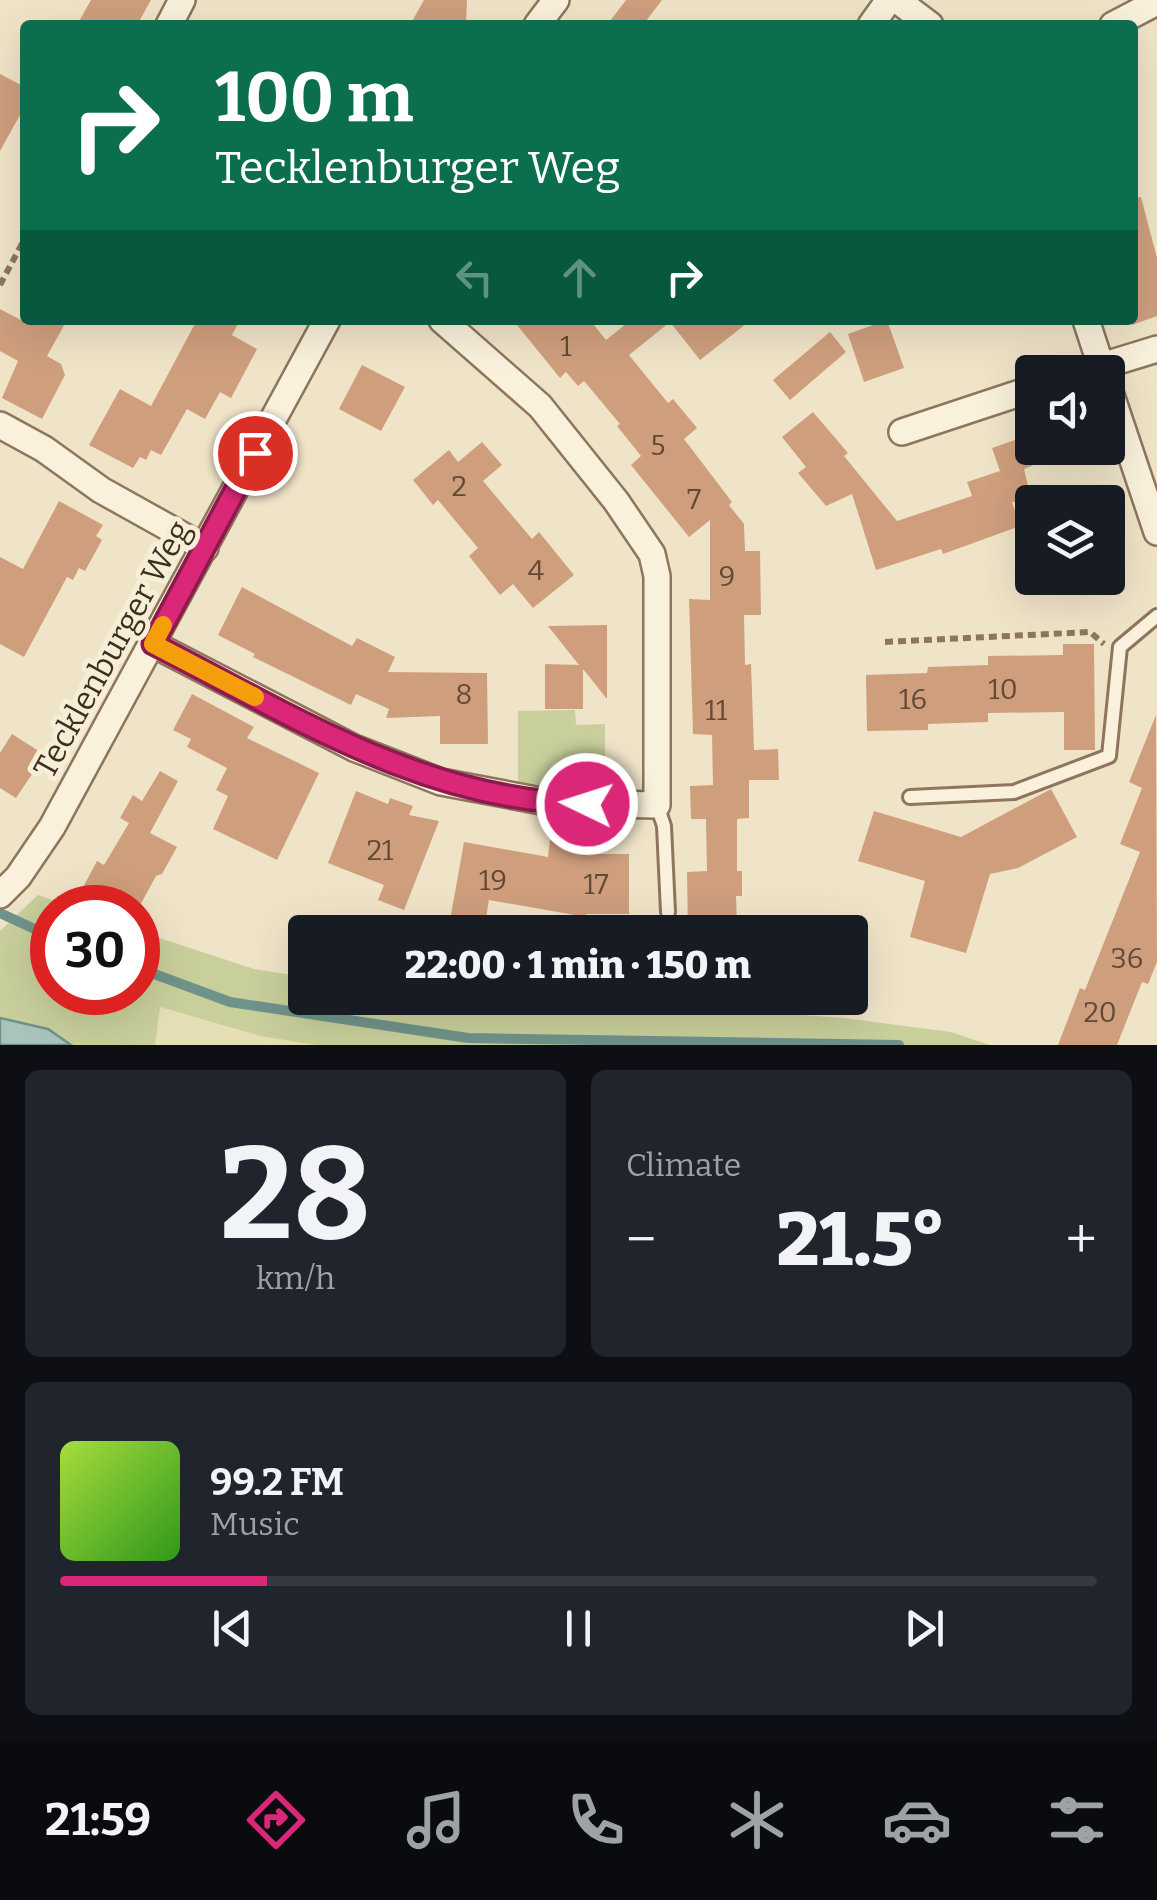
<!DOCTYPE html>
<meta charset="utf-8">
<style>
body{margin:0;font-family:Bitter,serif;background:#20242c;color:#f1f3f6;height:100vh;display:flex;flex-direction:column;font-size:38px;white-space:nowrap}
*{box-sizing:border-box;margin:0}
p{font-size:32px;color:#9ea1a6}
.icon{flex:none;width:55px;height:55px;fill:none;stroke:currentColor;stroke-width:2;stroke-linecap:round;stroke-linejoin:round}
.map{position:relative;height:1045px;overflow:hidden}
.panel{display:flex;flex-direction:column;gap:25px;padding:25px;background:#0d0f14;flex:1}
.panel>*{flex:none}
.top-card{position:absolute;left:20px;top:20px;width:1118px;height:305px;border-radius:10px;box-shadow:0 10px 40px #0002;background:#0b6e4f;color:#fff;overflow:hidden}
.controls{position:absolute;left:1015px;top:355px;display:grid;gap:20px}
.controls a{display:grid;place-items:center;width:110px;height:110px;border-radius:10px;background:#171b24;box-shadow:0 10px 40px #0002;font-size:50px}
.speed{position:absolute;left:30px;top:885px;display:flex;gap:20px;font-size:50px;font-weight:700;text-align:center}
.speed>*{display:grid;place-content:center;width:130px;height:130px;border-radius:50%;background:#171b24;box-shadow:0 10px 40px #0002;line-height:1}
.speed .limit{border:15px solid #d22;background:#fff;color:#111}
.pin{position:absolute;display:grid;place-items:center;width:85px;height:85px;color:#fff;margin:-42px;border:5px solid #fff;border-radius:50%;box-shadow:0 2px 10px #0007}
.me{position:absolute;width:110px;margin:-55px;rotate:274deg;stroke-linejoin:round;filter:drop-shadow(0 0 8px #0008)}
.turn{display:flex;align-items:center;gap:35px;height:210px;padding:0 30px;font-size:45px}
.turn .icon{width:130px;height:130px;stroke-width:2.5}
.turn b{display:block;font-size:70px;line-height:85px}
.lanes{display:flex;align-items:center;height:95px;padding:0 30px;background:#0003;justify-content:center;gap:50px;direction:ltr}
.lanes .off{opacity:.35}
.big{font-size:75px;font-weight:800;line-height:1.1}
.panel .tile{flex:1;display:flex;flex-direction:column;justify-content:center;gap:15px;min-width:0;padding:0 35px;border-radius:15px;background:#20242c}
.panel .dial{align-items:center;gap:0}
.dial b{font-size:130px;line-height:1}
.song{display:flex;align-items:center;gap:30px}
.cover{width:120px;height:120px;border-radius:15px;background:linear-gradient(135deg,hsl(80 70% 55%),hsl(110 70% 35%))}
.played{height:10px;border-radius:5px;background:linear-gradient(90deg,#db2777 20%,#363941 20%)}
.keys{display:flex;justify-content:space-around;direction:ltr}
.heat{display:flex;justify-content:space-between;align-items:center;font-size:55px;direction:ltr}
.panel .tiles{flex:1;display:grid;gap:25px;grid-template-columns:1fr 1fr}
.tile:last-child{grid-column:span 2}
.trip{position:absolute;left:288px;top:915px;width:580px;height:100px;border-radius:10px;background:#171b24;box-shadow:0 10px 40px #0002;font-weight:800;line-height:100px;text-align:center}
.menu{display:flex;height:160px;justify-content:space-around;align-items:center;background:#090b0e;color:#9ea1a6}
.menu .icon{width:70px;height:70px}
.menu .on{color:#db2777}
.menu b{font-size:45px;color:#f1f3f6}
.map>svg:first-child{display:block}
.farmland{fill:#e6deb5}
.green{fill:#c9cf9b}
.water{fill:#a9c4bc;stroke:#6f938a;stroke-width:2.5}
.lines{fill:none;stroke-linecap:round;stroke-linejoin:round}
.stream{stroke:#6f938a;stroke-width:10}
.building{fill:#cf9f7d}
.service-casing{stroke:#8d765c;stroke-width:18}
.minor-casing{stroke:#8d765c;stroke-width:30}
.path{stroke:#8d765c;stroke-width:6;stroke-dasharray:8 5;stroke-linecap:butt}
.service{stroke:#faf1dc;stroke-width:12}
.minor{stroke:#faf1dc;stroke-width:25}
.route-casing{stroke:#8e194d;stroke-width:25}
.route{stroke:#db2777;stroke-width:18}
.slow{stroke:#f59e0b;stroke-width:18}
.labels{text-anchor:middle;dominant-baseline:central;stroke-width:10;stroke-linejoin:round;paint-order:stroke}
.number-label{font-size:28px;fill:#624a37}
.street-label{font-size:32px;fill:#3d2e20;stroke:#f7eed8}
</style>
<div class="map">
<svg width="1157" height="1045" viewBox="0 0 1157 1045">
<rect width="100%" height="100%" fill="#f0e4c8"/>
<path class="farmland" d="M159,1007L260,1036L316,1045H155Z"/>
<g class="green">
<path d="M575,710L576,725L605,724V791L540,788L518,783V711Z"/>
<path d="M38,895L72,907L52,908V992H138V931L254,969L305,977V998H426L523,1005H655L844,1018L951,1032L990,1045H316L260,1036L160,1007L155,1045H71L48,1029L0,1018V931Z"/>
</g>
<path class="water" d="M0,1018L48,1029L71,1045H0Z"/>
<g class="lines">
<g class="stream">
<path d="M0,913L52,937"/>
<path d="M138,968L230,1002L468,1038L899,1045"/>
</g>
</g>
<g class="building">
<path d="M91,0H151L137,25H77Z"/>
<path d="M424,0H467L466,25H410Z"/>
<path d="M626,0H662L643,25H607Z"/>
<path d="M0,74L25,87V106L0,151Z"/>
<path d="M1141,197L1157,258V316L1132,325V198Z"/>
<path d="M0,309L21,320H67L47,356L61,364L65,375L42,419L2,398L18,361L0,351Z"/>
<path d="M197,320H240L232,335L257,349L231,398L220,392L205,419L187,409L161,455L151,450L146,460L140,457L133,468L89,445L120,389L151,406Z"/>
<path d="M513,320H590L606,340L631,320H751L700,360L670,322L629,355L668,403L673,399L697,428L684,439L732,502L729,505L744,524L745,551H760L761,615H744L745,665L751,664L754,750L778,749L779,780H749V818L737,819V871H742V896H736L737,927H718V932H688L687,872L707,871L706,819H691L690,786L713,785L712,735L693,734L689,599L710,600V520L689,537L631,465L641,456L617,426L620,424L584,381L578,386L566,372L560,378Z"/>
<path d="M887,320L904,368L864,382L848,334Z"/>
<path d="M830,332L846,352L790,400L773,380Z"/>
<path d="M362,365L405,387L381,431L339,409Z"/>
<path d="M813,412L848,453L844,456L897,521L972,496L967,482L1000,471L992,448L1032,434V466L1024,469L1032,502H1012L1020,526L943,554L941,549L876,570L852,494L826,506L798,473L806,467L782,437Z"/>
<path d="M482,442L502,465L483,481L532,539L539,532L574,575L533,608L513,584L500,595L469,556L478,548L438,500L433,505L413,480L449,450L458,462Z"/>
<path d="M59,501L103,525L96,536L102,540L85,571L79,568L73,580L67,577L24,657L0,644V557L23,569Z"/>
<path d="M242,587L352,646L357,638L395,657L388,672L487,673L488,744H440V716L386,718L389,709L356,694L351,705L253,657L255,654L218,635Z"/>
<path d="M607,625V699L583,669V709H545V664L579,665L548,626Z"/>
<path d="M1063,644H1094L1095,750H1064V712L988,713V722L928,724V730L867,731L866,675L927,673L928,667L988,665V656L1063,655Z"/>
<path d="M192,694L254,727L247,738L319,773L277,860L213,829L228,796L216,790L227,768L187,747L191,739L173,730Z"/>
<path d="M1156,715L1157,962L1148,984L1142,982L1117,1045H1058L1080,988L1085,990L1140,852L1120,844L1142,788L1129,782Z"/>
<path d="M12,734L45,755L16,798L0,788V753Z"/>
<path d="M160,771L178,781L150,833L177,847L162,874L156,876L138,909L72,908L97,861L104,865L129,823L120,818L133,795L142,801Z"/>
<path d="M1051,789L1077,837L1018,868L990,874L966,953L910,937L925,881L858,861L874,811L961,837Z"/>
<path d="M356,791L388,804L390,798L413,806L409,815L439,821L404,910L378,900L384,885L328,863Z"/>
<path d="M550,840L578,841L577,854H629V914H586V917L489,900L486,918L478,917L476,931L449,926L464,842L548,857Z"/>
</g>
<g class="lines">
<defs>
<g id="service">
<path d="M910,797L1014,792L1109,756L1120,647L1157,616"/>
<path d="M657,805L664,826L668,912"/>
</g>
<g id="minor">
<path d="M897,0L930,25"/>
<path d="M169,25L182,0"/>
<path d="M537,25L556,0"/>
<path d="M871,25L889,0"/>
<path d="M1113,25L1157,2"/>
<path d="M1086,320L1103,372"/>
<path d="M1082,372L1157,349"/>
<path d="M1108,386L1157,532"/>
<path d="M0,425L44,449L101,490L205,548"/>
<path d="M902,432L1032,389"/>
<path d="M153,644L354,748L441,782L552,803L657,805V576L652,554L616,501L540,406L442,320"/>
<path d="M0,895L18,877L52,827L327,320"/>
</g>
</defs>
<use href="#service" class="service-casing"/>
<use href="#minor" class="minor-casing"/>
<g class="path">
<path d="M0,285L25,238"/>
<path d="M885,642L1090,632L1104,644"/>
</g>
<use href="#service" class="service"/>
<use href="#minor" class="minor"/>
</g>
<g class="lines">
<defs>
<path id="route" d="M255,453L153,644C293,716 425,801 587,804"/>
</defs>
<use href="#route" class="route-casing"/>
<use href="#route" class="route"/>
<path class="slow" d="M163,625L153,644L255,697"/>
</g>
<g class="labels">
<g class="number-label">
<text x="566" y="346">1</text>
<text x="658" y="445">5</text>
<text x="459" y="486">2</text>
<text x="694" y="499">7</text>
<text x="536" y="570">4</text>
<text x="727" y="576">9</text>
<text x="1003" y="689">10</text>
<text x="464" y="694">8</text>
<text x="913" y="699">16</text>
<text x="716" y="710">11</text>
<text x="380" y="850">21</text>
<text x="493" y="880">19</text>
<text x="596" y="884">17</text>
<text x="1127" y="958">36</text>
<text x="1100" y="1012">20</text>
</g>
<g class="street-label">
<text transform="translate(112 649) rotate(-61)">Tecklenburger Weg</text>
</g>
</g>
</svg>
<div class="controls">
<a><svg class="icon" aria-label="sound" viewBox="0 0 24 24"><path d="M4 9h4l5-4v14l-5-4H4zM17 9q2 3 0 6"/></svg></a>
<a><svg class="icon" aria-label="layers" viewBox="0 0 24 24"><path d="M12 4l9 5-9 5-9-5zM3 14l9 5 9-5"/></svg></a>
</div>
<div class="speed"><div class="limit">30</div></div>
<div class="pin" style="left:255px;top:453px;background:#d93025"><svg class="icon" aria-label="arrive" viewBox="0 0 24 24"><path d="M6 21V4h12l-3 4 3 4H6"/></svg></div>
<svg class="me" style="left:587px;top:804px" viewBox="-20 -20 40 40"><circle r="17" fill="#db2777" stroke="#fff" stroke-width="3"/><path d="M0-11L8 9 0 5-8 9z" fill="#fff"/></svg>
<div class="trip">22:00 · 1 min · 150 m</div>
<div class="top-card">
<div class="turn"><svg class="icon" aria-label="right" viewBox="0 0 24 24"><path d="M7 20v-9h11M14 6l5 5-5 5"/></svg><div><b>100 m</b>Tecklenburger Weg</div></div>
<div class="lanes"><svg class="icon off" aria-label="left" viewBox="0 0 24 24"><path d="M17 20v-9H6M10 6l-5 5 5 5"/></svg><svg class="icon off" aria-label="ahead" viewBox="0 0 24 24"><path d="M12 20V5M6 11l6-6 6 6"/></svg><svg class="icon" aria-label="right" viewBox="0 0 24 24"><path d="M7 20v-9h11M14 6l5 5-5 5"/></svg></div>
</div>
</div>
<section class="panel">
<div class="tiles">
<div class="tile dial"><b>28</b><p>km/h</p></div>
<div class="tile"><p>Climate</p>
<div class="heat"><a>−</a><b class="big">21.5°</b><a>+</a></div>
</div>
<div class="tile">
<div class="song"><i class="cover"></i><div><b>99.2 FM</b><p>Music</p></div></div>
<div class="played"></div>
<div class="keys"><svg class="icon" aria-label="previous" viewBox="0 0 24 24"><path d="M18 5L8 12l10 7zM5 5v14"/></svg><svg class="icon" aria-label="pause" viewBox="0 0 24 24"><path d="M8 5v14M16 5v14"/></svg><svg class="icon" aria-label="next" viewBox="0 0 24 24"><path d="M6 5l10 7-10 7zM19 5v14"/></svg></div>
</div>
</div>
</section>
<nav class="menu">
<b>21:59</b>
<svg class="icon on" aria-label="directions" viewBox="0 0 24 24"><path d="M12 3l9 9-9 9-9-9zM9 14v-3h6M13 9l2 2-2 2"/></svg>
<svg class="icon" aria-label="music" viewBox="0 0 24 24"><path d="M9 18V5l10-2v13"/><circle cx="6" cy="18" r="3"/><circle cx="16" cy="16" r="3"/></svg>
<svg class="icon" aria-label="phone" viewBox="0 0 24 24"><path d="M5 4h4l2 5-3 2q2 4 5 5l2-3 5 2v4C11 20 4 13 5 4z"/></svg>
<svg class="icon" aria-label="climate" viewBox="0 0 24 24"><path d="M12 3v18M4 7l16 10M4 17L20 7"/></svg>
<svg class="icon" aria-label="car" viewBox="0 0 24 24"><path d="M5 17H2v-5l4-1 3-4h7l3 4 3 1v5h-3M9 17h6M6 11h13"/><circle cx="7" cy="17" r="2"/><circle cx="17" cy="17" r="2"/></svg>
<svg class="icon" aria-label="filters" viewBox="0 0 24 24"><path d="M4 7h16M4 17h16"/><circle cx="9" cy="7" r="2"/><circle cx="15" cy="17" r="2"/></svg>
</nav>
